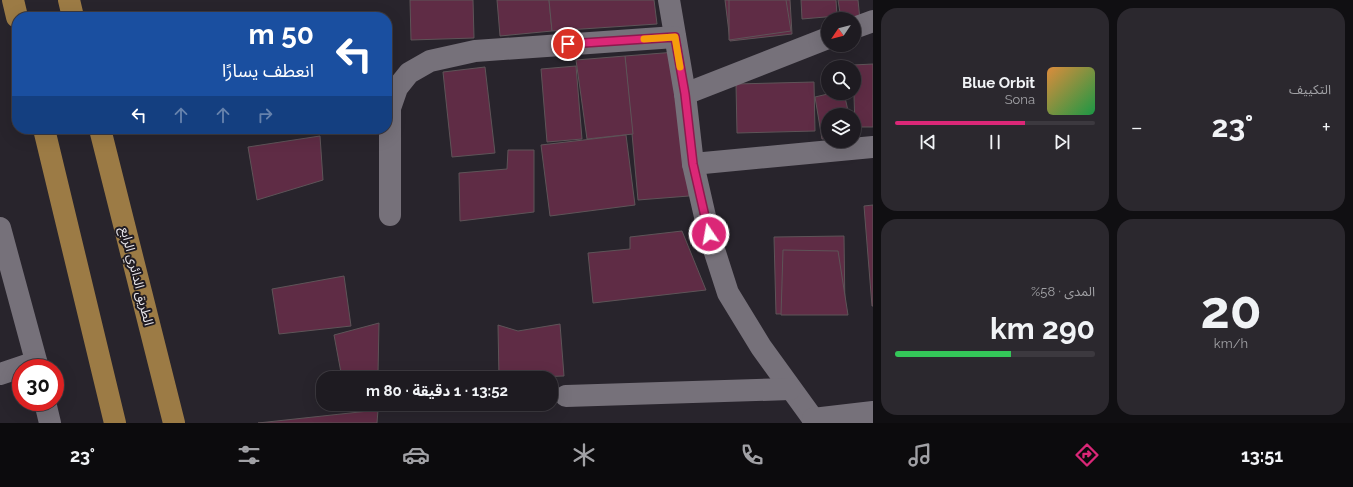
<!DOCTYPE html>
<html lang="ar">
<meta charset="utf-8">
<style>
body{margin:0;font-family:Raleway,"Noto Sans Arabic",sans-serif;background:#2b282e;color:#f1f3f6;direction:rtl;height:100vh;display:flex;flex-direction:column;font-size:15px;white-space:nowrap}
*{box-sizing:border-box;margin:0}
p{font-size:13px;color:#a1a1a5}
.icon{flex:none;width:22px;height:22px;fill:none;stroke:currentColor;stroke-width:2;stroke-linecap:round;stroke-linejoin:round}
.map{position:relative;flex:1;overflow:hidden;direction:ltr}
.sheet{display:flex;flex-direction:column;gap:8px;padding:8px;background:#100f12;width:480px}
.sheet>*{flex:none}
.banner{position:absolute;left:12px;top:12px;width:380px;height:122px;border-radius:16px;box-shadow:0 4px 16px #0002,0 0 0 1px #3c393f;direction:rtl;background:#1a4fa0;color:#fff;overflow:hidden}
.needle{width:26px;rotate:235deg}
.controls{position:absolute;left:821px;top:12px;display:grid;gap:8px}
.controls a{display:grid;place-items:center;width:40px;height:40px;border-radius:50%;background:#1e1b21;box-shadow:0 4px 16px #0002,0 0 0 1px #3c393f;font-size:20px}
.speed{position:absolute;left:12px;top:359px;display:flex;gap:8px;font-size:20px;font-weight:700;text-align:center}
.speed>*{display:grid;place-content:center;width:52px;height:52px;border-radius:50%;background:#1e1b21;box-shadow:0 4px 16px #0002,0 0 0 1px #3c393f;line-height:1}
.speed .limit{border:6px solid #d22;background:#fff;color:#111}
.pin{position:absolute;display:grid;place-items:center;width:34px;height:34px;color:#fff;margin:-17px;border:2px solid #fff;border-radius:50%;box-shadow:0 1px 4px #0007}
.me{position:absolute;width:44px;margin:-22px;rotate:348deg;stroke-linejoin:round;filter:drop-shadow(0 0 3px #0008)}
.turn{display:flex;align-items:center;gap:14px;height:84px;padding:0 12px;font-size:18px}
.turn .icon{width:52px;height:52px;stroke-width:2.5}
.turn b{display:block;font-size:28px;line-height:34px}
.lanes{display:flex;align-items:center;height:38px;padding:0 12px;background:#0003;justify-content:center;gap:20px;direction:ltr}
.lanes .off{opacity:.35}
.big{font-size:30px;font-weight:700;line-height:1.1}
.sheet .widget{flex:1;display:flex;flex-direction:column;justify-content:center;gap:6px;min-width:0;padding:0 14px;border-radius:16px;background:#2b282e}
.sheet .dial{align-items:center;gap:0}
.dial b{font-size:52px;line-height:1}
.song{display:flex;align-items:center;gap:12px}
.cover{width:48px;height:48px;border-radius:6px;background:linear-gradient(135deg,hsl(30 70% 55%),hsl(140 70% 35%))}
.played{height:4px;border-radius:2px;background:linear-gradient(90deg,#db2777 65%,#3c393f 65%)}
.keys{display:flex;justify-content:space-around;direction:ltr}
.heat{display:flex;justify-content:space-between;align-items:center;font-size:22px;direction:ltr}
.charge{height:6px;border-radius:3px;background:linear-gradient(90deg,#34c759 58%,#3c393f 0)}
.sheet .tiles{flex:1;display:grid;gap:8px;grid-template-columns:repeat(2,1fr)}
.trip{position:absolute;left:316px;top:371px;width:242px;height:40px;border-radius:16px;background:#1e1b21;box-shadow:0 4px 16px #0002,0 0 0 1px #3c393f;font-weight:700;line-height:40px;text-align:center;direction:rtl}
.dock{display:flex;height:64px;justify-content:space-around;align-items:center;background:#0c0b0d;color:#a1a1a5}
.dock .icon{width:28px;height:28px}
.dock .selected{color:#db2777}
.dock b{font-size:18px;color:#f1f3f6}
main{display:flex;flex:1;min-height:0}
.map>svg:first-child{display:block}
.building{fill:#5f2c45;stroke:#5e5458}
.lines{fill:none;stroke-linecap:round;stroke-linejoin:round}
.street{stroke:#76717a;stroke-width:22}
.primary{stroke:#9c7b45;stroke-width:22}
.route-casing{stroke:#8e194d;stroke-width:10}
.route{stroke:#db2777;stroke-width:7}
.slow{stroke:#f59e0b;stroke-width:7}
.labels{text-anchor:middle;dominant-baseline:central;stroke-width:4;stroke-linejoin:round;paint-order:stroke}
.street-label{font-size:13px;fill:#e6e4e9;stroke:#1f1b22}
</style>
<main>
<section class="sheet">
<div class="tiles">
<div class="widget"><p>التكييف</p>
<div class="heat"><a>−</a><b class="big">23°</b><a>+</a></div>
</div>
<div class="widget">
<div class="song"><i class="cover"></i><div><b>Blue Orbit</b><p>Sona</p></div></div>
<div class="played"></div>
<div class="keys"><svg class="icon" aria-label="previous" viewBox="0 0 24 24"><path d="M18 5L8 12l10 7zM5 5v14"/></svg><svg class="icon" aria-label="pause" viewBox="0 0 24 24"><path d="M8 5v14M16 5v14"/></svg><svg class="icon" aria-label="next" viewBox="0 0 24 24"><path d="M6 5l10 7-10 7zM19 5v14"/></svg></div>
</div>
<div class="widget dial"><b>20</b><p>km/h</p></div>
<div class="widget"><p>المدى · 58%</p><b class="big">290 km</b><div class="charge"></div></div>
</div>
</section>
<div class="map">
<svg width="873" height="423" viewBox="0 0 873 423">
<rect width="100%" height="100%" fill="#28242c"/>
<g class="building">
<path d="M410,0H473L474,38L411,40Z"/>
<path d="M497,0H549L552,31L500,36Z"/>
<path d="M549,0H654L657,24L552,31Z"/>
<path d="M725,0H790L792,34L730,41Z"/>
<path d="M729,0H786L791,31L729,40Z"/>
<path d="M801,0H836L837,16L802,19Z"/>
<path d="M838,0H858L860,20L841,19Z"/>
<path d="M676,52L689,196L638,200L625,56Z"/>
<path d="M625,56L633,134L587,139L576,60Z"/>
<path d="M873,64V127H855L853,65Z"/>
<path d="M576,66L582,139L547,142L541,69Z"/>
<path d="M485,67L495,153L452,157L443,72Z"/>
<path d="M814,82L815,131L737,133L736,84Z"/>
<path d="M832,93H844L849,115H828V138L822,139L815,97Z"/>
<path d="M626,135L635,205L550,216L541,145Z"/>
<path d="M320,136L323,180L257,200L248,147Z"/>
<path d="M508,150H534V212L460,221L459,173L507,169Z"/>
<path d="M873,205V306H872L864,206Z"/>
<path d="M682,231L706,290L593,303L588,253L630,249V237Z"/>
<path d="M844,236L845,313L776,314L774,237Z"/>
<path d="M783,250L838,251L848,315H781Z"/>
<path d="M344,276L351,326L279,334L272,289Z"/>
<path d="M379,323L378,373L358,378H342L334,335Z"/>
<path d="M560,324L564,376L499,378L498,325L518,331Z"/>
<path d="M378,410L377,423H258Z"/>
</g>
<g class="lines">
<g class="street">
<path d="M669,0L685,94L693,164L709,234L728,293L761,347L816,423"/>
<path d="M854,28L873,21"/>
<path d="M685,94L828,38"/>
<path d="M693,164L873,147"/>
<path d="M390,215V108L397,88L409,73L430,61L475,51L675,37"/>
<path d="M0,228L38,368"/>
<path d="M0,374L36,362"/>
<path d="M566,396L790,389"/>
<path d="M45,402L50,423"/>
<path d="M813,419L873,412"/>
</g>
<g class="primary">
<path d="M13,0L17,17"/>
<path d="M69,0L73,17"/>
<path d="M44,129L115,423"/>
<path d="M100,129L174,423"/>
</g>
</g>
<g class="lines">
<defs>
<path id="route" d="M568,44L675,37L685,94L693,164L709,234"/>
</defs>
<use href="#route" class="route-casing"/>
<use href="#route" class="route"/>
<path class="slow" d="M644,39L675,37L680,67"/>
</g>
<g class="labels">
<g class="street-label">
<text transform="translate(137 276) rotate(76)">الطريق الدائري الرابع</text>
</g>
</g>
</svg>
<div class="controls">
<a><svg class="needle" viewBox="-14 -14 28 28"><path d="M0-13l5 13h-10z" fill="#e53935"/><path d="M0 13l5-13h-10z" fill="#a1a1a5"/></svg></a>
<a><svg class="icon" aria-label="search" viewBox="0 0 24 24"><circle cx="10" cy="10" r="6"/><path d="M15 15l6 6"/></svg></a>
<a><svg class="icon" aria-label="layers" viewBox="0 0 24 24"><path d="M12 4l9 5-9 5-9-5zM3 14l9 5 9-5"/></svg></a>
</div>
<div class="speed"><div class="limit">30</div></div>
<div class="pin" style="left:568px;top:44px;background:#d93025"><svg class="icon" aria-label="arrive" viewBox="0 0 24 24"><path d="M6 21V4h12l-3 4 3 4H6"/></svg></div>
<svg class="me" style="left:709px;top:234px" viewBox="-20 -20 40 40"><circle r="17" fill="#db2777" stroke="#fff" stroke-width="3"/><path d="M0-11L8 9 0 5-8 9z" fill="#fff"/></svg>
<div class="trip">13:52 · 1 دقيقة · 80 m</div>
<div class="banner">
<div class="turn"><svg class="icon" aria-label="left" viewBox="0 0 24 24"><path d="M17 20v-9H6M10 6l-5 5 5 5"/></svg><div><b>50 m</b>انعطف يسارًا</div></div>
<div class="lanes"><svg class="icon" aria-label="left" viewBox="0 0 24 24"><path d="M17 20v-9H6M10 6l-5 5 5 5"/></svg><svg class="icon off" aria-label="ahead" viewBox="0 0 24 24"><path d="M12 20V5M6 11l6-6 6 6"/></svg><svg class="icon off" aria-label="ahead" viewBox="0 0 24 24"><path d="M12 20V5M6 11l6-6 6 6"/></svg><svg class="icon off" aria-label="right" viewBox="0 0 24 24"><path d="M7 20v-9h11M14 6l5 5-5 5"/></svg></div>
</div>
</div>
</main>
<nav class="dock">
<b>13:51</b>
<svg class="icon selected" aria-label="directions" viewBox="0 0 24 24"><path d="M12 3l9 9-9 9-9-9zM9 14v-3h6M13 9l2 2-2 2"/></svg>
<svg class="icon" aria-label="music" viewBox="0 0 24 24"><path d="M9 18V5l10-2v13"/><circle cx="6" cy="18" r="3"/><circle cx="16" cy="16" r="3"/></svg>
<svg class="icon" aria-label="phone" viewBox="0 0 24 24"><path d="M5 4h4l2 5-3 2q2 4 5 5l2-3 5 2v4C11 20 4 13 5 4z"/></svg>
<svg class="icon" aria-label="climate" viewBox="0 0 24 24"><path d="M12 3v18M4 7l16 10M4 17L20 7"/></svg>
<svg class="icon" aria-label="car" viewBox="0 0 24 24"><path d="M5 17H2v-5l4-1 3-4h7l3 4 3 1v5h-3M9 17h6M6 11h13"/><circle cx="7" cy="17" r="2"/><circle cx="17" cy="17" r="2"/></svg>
<svg class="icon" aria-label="filters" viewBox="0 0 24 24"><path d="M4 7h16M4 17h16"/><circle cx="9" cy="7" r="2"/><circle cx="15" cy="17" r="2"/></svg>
<b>23°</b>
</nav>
